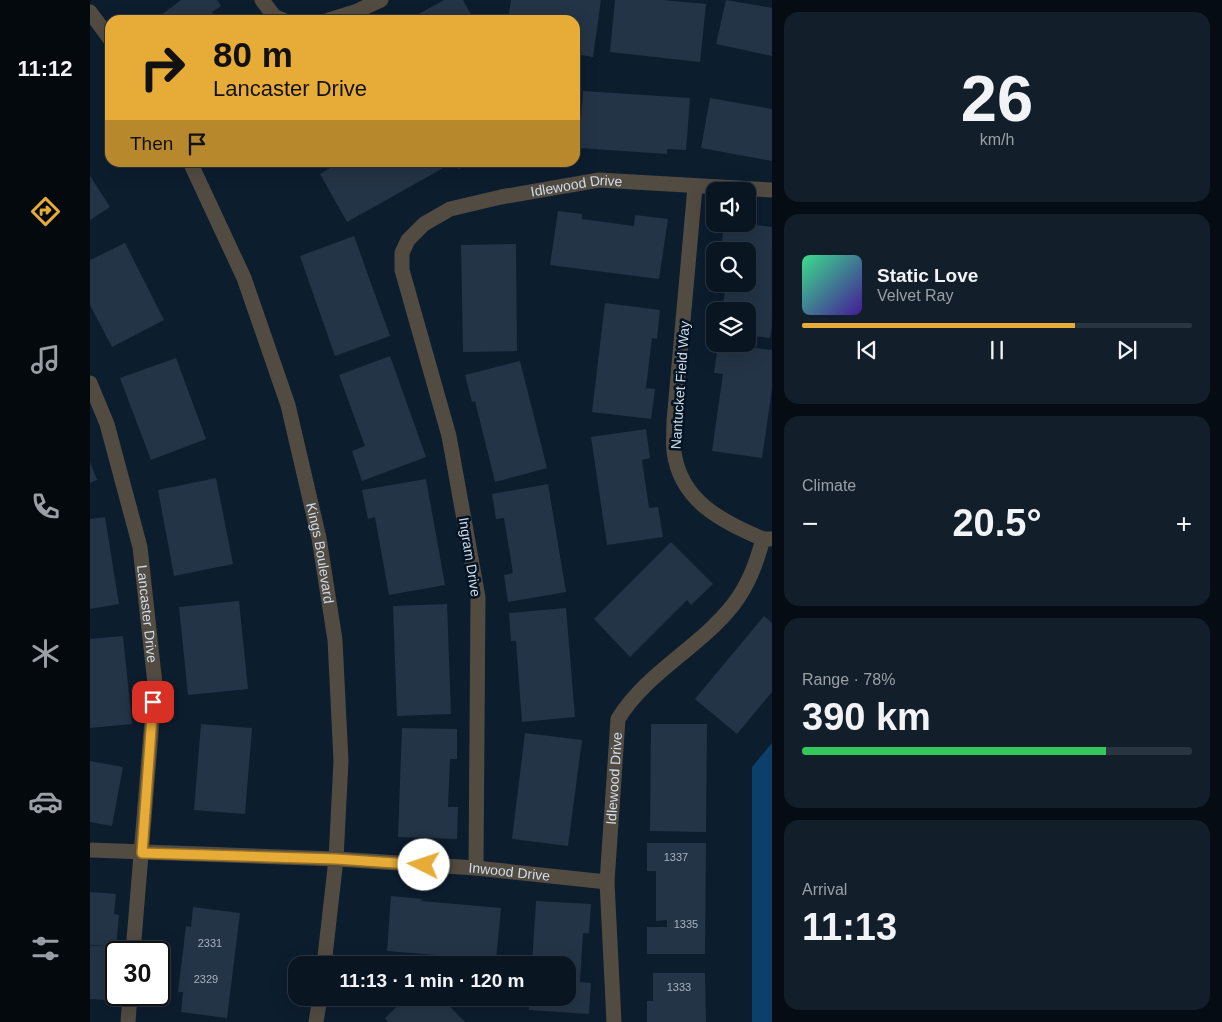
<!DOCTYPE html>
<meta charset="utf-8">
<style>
body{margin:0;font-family:Arial,sans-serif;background:#121f2a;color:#f1f3f6;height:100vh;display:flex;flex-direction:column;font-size:19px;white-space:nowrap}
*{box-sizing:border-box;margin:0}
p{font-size:16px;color:#999fa5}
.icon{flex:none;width:28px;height:28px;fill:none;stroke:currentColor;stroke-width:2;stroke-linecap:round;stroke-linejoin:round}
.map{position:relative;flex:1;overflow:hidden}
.details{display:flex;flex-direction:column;gap:12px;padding:12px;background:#050c13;width:450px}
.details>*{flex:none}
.banner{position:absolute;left:15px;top:15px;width:475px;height:152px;border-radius:15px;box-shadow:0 5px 20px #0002,0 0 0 1px #293540;background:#e7ac37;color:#111;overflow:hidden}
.buttons{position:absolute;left:616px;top:182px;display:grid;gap:10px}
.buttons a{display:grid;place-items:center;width:50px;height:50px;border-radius:10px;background:#091622;box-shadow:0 5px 20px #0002,0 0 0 1px #293540;font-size:25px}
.speed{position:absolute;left:15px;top:941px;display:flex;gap:10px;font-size:25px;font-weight:700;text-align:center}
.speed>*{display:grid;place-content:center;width:65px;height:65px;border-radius:50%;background:#091622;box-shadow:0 5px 20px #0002,0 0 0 1px #293540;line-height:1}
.speed .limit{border:2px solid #111;border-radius:8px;background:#fff;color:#111}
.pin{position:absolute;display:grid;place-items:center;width:42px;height:42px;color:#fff;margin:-21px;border-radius:10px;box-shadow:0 2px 8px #0006}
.me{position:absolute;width:55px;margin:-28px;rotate:274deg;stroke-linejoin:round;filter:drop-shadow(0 0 4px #0008)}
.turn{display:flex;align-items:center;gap:18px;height:105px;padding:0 25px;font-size:22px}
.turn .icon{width:65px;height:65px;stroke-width:2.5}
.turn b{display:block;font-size:35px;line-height:42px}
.then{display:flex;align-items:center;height:48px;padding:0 25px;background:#0003;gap:10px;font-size:19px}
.big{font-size:38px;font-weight:700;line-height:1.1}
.details .card{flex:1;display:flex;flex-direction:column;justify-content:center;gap:8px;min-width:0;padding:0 18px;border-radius:15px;background:#121f2a}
.details .dial{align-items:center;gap:0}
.dial b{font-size:65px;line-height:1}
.song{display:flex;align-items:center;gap:15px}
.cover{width:60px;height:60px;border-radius:8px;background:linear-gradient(135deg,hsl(150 70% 55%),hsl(260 70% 35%))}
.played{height:5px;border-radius:2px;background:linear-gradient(90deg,#e7ac37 70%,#293540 70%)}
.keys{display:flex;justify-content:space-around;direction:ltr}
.heat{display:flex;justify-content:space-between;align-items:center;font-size:28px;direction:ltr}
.charge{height:8px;border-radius:4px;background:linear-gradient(90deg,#34c759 78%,#293540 0)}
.trip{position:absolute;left:198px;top:956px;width:288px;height:50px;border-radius:15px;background:#091622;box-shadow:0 5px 20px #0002,0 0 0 1px #293540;font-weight:700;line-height:50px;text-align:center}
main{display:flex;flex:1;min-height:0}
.tabs{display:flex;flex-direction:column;width:90px;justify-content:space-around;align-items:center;background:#04090e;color:#999fa5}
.tabs .icon{width:35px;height:35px}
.tabs .active{color:#e7ac37}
.tabs b{font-size:22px;color:#f1f3f6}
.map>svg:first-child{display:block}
.green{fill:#0c3f6b}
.building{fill:#233446}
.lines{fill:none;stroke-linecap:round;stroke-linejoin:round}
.minor{stroke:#514b42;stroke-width:15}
.route-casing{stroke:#967024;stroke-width:12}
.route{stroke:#e7ac37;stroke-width:9}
.labels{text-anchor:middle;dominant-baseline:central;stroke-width:5;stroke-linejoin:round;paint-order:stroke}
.number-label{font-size:11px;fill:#a6b2c0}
.street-label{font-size:14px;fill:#d1dce8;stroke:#041424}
</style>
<main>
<nav class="tabs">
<b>11:12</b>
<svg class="icon active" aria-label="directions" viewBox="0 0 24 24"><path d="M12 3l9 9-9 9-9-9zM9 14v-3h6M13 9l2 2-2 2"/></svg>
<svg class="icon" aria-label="music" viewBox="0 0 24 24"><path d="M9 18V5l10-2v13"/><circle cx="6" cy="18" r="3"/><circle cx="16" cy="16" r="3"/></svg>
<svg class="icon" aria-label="phone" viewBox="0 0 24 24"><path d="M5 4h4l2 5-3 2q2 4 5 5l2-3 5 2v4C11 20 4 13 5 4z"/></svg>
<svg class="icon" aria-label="climate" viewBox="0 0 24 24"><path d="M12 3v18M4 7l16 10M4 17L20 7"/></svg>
<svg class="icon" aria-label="car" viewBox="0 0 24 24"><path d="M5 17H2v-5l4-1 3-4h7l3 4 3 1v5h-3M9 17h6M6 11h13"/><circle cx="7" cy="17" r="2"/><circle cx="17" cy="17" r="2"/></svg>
<svg class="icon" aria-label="filters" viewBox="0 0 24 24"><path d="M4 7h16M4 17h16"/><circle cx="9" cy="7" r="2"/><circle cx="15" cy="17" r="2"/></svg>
</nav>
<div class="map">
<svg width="682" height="1022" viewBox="0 0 682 1022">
<rect width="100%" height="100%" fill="#0c1d2e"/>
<path class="green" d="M682,743V1022H662V767Z"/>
<g class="building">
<path d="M91,0H127L131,6L122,12L128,20H68L67,18Z"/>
<path d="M354,0H373L384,20H318Z"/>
<path d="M421,0H511L503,57L485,54V20H418Z"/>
<path d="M525,0H573L616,4L610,62L520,52Z"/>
<path d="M636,0L682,8V56L626,44Z"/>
<path d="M493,91L600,98L596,150L577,149V154L489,148Z"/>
<path d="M620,98L682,109V161L611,148Z"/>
<path d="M250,162H352L355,167L257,222L230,174Z"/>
<path d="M366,162H394V163L368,169Z"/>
<path d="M0,176L20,207L0,220Z"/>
<path d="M468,211L492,214V219L544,226L545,215L578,219L569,279L460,265Z"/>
<path d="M634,224H658L682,227V326L680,338L658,335V311H632L636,284H658V251H631Z"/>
<path d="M264,236L300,336L245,356L210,256Z"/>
<path d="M35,243L74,320L22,347L0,305V260Z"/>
<path d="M426,244L427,351L373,352L371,245Z"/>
<path d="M515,303L570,310L567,339L562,338L556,388L565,389L561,419L502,412Z"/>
<path d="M628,344L682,350V389L672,458L622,451L633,374L624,373Z"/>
<path d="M300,356L336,457L272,481L262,451L275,446L249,375Z"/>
<path d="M86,358L116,439L61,460L30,378Z"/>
<path d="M430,361L457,468L405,482L385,401L382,402L375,375Z"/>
<path d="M556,429L560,458L552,460L559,508L568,507L573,537L517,545L501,437Z"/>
<path d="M0,462L7,480L0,483Z"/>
<path d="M126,478L143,564L84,576L68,490Z"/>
<path d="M336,479L355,585L299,595L285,517L278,519L272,490Z"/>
<path d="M458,484L476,592L418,602L414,575L423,573L414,518L406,519L402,494Z"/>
<path d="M15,517L29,604L0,609V519Z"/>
<path d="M581,542L623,584L601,605L597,600L540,657L504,619Z"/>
<path d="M149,601L158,689L98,695L89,607Z"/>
<path d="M357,604L361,714L307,716L303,606Z"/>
<path d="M476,608L485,717L432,722L426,641H421L419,613Z"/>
<path d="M674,616L682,623V692L647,734L605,699Z"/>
<path d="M33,636L42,724L0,728V639Z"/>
<path d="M111,724L162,728L155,814L104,810Z"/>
<path d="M561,724H617L616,832L560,831Z"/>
<path d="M312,728L367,729V759H360L358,807H368L367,839L308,837Z"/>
<path d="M435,733L492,740L478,846L422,839Z"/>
<path d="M0,761L33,767L22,826L0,822Z"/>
<path d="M557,843H616L615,954H557V927H577V920L566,921V871H557Z"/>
<path d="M0,892L26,894L24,914L29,915L23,981L18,980L16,1000L0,999V946H15L0,945Z"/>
<path d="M301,896L332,899L331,901L411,908L406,960L297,951Z"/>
<path d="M446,901L501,904L499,933H493L490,982L501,983L499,1014L439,1010L440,998H476V965H442Z"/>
<path d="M103,907L150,913L137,1018L91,1012L93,992H88L96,926L101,927Z"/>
<path d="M563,973H615L616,1022H557V1001H563Z"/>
<path d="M316,998H351L375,1022H298L295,1018Z"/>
</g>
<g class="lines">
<g class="minor">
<path d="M172,0L184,16L193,20"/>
<path d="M0,12L20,39"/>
<path d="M239,20L265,12L291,0"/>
<path id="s1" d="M100,162L154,278L198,405L229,538L245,640L251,761L246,859L234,965"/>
<path d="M605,187L584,421C584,431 583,442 584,452C591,502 632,521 673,539"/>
<path id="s2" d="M0,383L17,424L50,547L65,684L43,952"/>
<path id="s3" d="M0,850L246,859L386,868L517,882"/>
<path id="s4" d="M386,868L388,597L359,436L312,270V253L318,240L334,224L360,209L411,197L509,180L682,190"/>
<path d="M38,1022L40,995"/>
<path d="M226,1022L230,998"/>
<path id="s5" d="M524,1022L517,882L528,719C557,672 609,648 643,605C659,584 666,564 673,539H682"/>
</g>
</g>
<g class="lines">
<defs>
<path id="route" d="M63,702L52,853L246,859L334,865"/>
</defs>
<use href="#route" class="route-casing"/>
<use href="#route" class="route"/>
</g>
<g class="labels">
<g class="number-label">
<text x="586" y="857">1337</text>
<text x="596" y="924">1335</text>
<text x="120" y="943">2331</text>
<text x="116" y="979">2329</text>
<text x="589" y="987">1333</text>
</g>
<g class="street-label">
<text stroke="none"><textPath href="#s4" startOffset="820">Idlewood Drive</textPath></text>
<text transform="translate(590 385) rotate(-86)">Nantucket Field Way</text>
<text stroke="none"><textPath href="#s1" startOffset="414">Kings Boulevard</textPath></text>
<text transform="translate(380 557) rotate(81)">Ingram Drive</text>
<text stroke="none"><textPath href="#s2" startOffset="239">Lancaster Drive</textPath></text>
<text stroke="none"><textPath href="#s5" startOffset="244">Idlewood Drive</textPath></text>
<text stroke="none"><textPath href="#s3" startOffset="420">Inwood Drive</textPath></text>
</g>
</g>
</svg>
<div class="buttons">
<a><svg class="icon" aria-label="sound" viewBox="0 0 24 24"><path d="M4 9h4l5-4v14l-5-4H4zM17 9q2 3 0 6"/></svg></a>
<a><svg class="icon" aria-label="search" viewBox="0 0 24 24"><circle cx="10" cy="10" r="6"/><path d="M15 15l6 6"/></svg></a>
<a><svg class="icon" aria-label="layers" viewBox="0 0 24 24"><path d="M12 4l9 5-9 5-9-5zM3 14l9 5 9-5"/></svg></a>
</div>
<div class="speed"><div class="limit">30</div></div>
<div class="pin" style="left:63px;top:702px;background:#d93025"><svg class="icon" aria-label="arrive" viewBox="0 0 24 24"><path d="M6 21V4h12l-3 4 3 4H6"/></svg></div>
<svg class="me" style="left:334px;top:865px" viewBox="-20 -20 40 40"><circle r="19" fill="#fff"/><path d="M0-13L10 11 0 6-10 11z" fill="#e7ac37"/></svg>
<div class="trip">11:13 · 1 min · 120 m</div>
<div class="banner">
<div class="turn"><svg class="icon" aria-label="right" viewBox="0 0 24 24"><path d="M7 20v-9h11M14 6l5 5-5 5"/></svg><div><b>80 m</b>Lancaster Drive</div></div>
<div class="then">Then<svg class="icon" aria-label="arrive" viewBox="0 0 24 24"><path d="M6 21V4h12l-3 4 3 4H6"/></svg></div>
</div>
</div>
<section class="details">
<div class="card dial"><b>26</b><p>km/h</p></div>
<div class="card">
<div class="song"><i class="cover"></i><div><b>Static Love</b><p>Velvet Ray</p></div></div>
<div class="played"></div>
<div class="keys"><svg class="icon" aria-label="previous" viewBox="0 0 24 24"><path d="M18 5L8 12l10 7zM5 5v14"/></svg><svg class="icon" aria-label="pause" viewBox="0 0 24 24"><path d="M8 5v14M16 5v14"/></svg><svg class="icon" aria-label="next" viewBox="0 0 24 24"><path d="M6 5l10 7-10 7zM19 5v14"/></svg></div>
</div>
<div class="card"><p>Climate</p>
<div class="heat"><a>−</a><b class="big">20.5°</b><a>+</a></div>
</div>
<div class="card"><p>Range · 78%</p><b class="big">390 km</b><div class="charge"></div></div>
<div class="card"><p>Arrival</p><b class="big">11:13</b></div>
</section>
</main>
